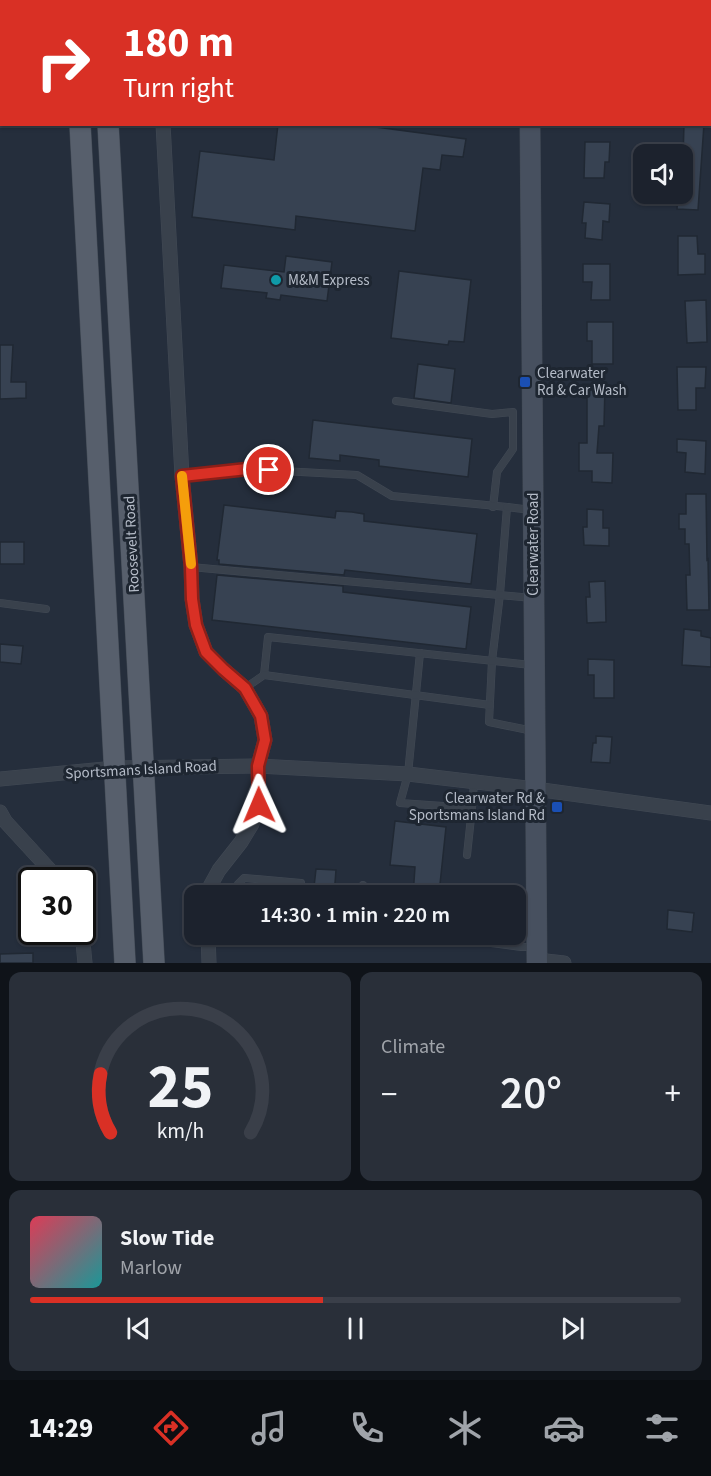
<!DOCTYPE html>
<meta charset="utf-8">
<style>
body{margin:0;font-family:"Source Sans 3",sans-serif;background:#292f39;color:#f1f3f6;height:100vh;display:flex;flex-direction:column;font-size:22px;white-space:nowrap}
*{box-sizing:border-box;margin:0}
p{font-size:20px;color:#a0a4aa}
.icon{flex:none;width:33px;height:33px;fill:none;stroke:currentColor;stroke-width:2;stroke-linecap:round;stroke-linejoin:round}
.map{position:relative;height:963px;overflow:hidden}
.drawer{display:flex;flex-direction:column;gap:9px;padding:9px;background:#0f1319;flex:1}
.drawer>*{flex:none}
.guide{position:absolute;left:0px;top:0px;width:711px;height:126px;box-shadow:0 2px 4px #0004,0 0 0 2px #3a3f49;background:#d93025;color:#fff;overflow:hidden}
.buttons{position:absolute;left:633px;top:144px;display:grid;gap:12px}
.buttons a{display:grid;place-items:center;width:60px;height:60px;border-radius:12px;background:#1c222d;box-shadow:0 2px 4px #0004,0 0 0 2px #3a3f49;font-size:30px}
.speed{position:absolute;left:18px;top:867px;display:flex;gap:12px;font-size:30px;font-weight:700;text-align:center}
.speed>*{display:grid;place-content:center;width:78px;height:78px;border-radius:50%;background:#1c222d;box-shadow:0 2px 4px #0004,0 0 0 2px #3a3f49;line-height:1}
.speed .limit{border:3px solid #111;border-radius:9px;background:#fff;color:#111}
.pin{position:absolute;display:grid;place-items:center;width:51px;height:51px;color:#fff;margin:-26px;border:3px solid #fff;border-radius:50%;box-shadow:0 2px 6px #0007}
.me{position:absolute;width:66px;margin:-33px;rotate:359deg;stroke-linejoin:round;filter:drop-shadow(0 0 4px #0008)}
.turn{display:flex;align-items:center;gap:21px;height:126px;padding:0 24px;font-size:27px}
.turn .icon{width:78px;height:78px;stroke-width:2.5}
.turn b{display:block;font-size:42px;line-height:51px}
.big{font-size:45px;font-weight:600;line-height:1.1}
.drawer .widget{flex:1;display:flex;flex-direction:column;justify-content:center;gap:9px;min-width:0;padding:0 21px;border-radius:12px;background:#292f39}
.drawer .dial{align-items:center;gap:0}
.dial svg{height:156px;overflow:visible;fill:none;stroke:#3a3f49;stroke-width:7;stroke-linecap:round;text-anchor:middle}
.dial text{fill:#f1f3f6;stroke:none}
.song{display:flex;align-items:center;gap:18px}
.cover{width:72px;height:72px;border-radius:9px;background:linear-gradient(135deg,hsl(350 70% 55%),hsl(180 70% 35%))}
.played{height:6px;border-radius:3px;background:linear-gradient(90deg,#d93025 45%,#3a3f49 45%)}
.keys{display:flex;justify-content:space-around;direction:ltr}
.heat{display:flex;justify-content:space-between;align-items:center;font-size:33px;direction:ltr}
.drawer .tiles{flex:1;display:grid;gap:9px;grid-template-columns:1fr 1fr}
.widget:last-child{grid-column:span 2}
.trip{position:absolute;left:184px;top:885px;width:342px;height:60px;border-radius:12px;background:#1c222d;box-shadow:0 2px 4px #0004,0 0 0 2px #3a3f49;font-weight:600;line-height:60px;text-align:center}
.tabs{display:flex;height:96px;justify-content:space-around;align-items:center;background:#0b0e12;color:#a0a4aa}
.tabs .icon{width:42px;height:42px}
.tabs .current{color:#d93025}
.tabs b{font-size:27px;color:#f1f3f6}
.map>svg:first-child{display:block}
.building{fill:#374252;stroke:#202833;stroke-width:1.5}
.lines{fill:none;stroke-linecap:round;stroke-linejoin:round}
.lane-casing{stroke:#424a55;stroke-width:8}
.street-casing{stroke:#424a55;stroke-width:15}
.secondary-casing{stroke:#424a55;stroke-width:21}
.primary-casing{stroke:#424a55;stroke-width:22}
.lane{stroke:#39414c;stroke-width:7}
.street{stroke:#39414c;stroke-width:14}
.secondary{stroke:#47505f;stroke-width:20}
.primary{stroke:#575f6c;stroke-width:21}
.route-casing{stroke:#8d1f18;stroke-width:15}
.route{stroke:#d93025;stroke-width:10}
.slow{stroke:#f59e0b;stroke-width:10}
.culture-dot{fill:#0f9aa8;stroke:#1e2631;stroke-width:2}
.transit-dot{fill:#1a4fb4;stroke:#1e2631;stroke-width:2}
.labels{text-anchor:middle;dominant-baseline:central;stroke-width:6;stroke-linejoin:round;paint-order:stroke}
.poi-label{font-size:15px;fill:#b5bcc8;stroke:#1e2631;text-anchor:start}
.street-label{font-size:15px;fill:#b5bcc8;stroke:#1e2631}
</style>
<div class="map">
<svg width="711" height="963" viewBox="0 0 711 963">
<rect width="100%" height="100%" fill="#252e3c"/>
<g class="building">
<path d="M278,124H353L466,139L463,157L442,155L440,170L423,168L415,231L296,216L295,230L192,217L200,151L274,160Z"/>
<path d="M684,124H704L698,210L677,209L678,194H682Z"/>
<path d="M585,142H610L609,162H605L604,178H584Z"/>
<path d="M584,202L610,204L609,222L603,221L602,240L585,238L586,223H582Z"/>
<path d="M678,236H697L698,254H705V274L678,275Z"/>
<path d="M286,256L332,262L327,301L281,295L280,300L266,298L267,293L221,288L224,265L284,272Z"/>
<path d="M583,264H610V300H591L592,282H583Z"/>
<path d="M399,271L471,280L464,342L449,341L448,345L391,338Z"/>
<path d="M706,300L707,342L687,343L685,301Z"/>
<path d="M587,322H613V364H592V341H587Z"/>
<path d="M0,345H13L11,382H26V398L0,399Z"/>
<path d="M418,364L455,369L451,403L414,398Z"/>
<path d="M677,367H706L705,388H696V410H678Z"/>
<path d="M583,384L605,385L604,426H599L597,453H613L612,483L592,482V471H579V443H587V398H583Z"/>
<path d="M313,420L472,439L468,477L379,466V460L340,455V461L309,458Z"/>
<path d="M677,439L706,441L705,474L685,472L686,453L677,452Z"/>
<path d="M686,494H706L707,560L708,559L709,610H687L686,575H690L689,544H685V529H679V514H686Z"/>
<path d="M224,505L335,518L336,511L352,512L364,514V521L477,534L471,584L345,570L344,575L219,564V560H217Z"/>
<path d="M587,509L603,510V528H609V546L584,545L583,527H587Z"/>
<rect x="0" y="542" width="24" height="22"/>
<path d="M217,575L343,586V592L471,607L466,649L212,620Z"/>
<path d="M605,581L606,622L587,623L586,597H590L589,582Z"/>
<path d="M684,629L701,631V636L711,638V667L682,665Z"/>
<path d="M0,644L23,646L21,664L0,662Z"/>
<path d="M588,659L614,660V698H594V675H588Z"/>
<path d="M596,736L612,737L610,763L591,762L593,743H596Z"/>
<path d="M395,821L446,827L440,884L474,888V896H413L415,867L390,865Z"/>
<path d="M316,869L336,870L334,896H313Z"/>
<path d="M668,910L694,913L692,932L667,929Z"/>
<path d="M33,953V963H0V954Z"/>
</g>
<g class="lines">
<defs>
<g id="lane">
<path d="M376,0V2"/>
<path d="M458,2V0"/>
<path d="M488,2V0"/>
<path d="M396,401L492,414L513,412V449L497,472L493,507"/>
<path d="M182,476L247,469L357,475L392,496L507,507L500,594L492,661L489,722L533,731"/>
<path d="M507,507L531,510"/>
<path d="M191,567L532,598"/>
<path d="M0,603L46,609"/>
<path d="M420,653L408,774L400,803L472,808L467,855"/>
<path d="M264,675L268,637L531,665"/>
<path d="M245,688L264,675L490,705"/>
<path d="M472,808L474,783"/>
<path d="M233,896L238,884L244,878L301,883"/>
<path d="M362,896L363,885"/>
<path d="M422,934L521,947H536"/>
</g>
<g id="street">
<path d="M157,0V2"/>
<path d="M163,124L182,476L191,567L192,599L196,625L206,652L223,669L245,688L261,716L265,740L258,766L259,805L252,824L241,842L219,870L208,890V896"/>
<path d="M0,779L115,768L258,766L408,774L535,789L711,813"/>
<path d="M0,812L5,821L59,880"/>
<path d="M82,932L85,963"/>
<path d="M208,934L209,963"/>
<path d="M537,960L564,963"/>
</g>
<g id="secondary">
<path d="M529,0V2"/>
<path d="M530,124L537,963"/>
</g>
<g id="primary">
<path d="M74,0V2"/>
<path d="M101,0L102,2"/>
<path d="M80,124L125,963"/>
<path d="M108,124L154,963"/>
</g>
</defs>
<use href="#lane" class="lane-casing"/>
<use href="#street" class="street-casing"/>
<use href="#secondary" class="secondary-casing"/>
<use href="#primary" class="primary-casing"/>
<use href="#lane" class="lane"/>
<use href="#street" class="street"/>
<use href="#secondary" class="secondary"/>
<use href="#primary" class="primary"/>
</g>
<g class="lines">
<defs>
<path id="route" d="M259,805L258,766L265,740L261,716L245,688L223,669L206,652L196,625L192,599L191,567L182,476L247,469L269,470"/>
</defs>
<use href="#route" class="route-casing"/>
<use href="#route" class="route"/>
<path class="slow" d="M182,476L191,564"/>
</g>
<circle class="culture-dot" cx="276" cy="280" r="6"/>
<g class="transit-dot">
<rect x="519" y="376" width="12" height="12" rx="3"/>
<rect x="551" y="801" width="12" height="12" rx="3"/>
</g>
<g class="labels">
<g class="poi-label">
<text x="288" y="280">M&amp;M Express</text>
<text x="537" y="373">Clearwater<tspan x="537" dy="17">Rd &amp; Car Wash</tspan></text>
<text x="545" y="798" text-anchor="end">Clearwater Rd &amp;<tspan x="545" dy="17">Sportsmans Island Rd</tspan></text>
</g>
<g class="street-label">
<text transform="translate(132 544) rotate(-93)">Roosevelt Road</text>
<text transform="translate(533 544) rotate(-90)">Clearwater Road</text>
<text transform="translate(141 770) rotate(-3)">Sportsmans Island Road</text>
</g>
</g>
</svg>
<div class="buttons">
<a><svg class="icon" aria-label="sound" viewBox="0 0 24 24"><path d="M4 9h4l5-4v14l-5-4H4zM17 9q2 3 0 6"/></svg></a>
</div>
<div class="speed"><div class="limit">30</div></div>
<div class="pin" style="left:269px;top:470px;background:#d93025"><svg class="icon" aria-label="arrive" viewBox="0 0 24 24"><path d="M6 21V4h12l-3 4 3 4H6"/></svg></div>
<svg class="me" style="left:259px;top:805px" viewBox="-20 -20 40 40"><path d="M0-17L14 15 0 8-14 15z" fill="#d93025" stroke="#fff" stroke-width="4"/></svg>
<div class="trip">14:30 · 1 min · 220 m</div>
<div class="guide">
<div class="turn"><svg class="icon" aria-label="right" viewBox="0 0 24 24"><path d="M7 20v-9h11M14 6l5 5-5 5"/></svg><div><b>180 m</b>Turn right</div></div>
</div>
</div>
<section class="drawer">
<div class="tiles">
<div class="widget dial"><svg viewBox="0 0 100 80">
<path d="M14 69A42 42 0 1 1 86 69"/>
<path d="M14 69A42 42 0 0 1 9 39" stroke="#d93025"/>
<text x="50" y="56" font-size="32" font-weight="700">25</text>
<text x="50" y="72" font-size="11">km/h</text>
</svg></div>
<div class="widget"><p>Climate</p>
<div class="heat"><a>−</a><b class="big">20°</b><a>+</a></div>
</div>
<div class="widget">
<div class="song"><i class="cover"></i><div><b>Slow Tide</b><p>Marlow</p></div></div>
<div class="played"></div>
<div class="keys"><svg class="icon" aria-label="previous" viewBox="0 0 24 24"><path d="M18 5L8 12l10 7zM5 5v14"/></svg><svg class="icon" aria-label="pause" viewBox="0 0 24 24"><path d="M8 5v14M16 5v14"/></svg><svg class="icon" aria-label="next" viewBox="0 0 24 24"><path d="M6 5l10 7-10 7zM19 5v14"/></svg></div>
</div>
</div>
</section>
<nav class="tabs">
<b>14:29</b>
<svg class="icon current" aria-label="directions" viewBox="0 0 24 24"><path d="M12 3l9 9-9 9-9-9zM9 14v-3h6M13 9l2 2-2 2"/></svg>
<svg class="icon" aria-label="music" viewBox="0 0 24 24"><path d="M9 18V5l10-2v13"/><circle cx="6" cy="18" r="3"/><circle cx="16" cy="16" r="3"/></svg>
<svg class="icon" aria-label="phone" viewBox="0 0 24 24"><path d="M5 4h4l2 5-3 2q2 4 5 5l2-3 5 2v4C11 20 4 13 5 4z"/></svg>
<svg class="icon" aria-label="climate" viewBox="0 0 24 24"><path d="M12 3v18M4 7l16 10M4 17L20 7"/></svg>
<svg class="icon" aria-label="car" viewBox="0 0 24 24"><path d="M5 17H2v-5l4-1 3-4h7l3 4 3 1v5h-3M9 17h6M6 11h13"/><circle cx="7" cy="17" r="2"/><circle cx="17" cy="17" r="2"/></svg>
<svg class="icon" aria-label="filters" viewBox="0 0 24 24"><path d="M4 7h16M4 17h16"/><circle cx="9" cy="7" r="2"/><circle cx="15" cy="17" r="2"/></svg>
</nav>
